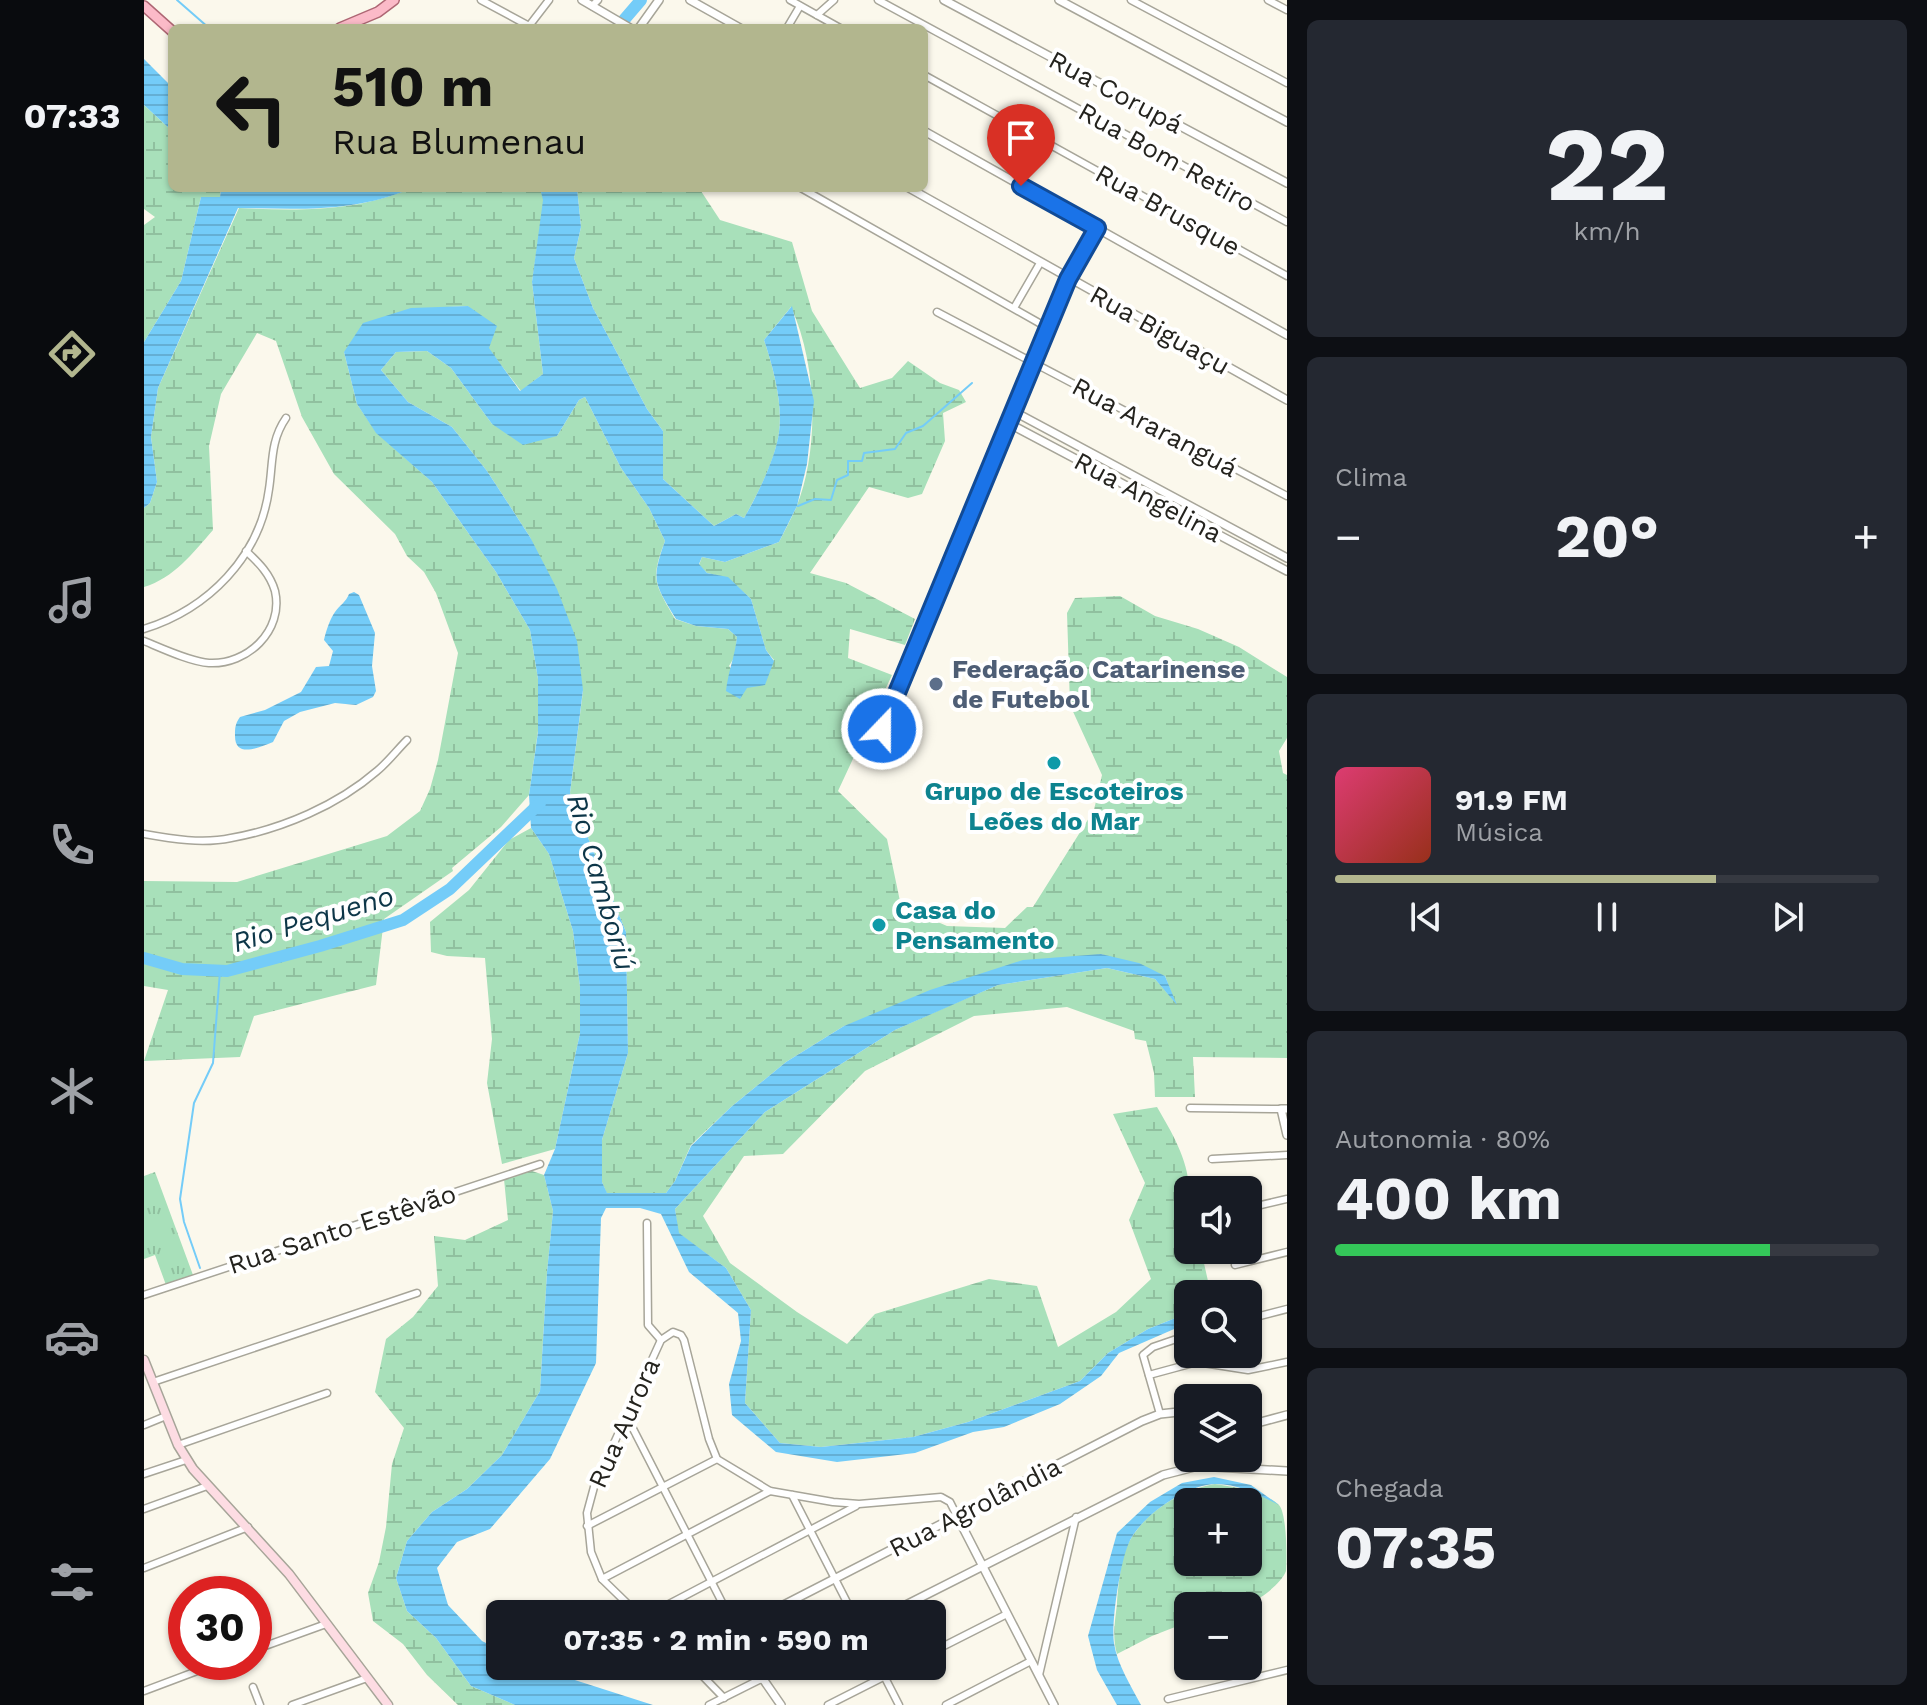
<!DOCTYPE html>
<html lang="pt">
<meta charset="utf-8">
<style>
body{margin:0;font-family:"Work Sans",sans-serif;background:#242831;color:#f1f3f6;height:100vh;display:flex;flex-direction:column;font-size:30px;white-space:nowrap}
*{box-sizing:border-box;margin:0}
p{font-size:26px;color:#9ea1a6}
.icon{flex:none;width:44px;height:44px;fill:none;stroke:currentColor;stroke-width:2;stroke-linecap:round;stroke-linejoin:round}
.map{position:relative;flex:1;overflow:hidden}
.panel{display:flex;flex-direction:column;gap:20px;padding:20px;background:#0d0f14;width:640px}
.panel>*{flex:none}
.banner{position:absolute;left:24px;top:24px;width:760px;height:168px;border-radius:12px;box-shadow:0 2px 6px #0004;background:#b2b68e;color:#111;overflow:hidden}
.controls{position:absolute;left:1030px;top:1176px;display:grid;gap:16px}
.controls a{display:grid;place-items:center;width:88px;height:88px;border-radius:12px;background:#171b24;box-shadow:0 2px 6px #0004;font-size:40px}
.speed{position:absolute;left:24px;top:1576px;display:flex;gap:16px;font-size:40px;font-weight:700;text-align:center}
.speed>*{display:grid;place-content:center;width:104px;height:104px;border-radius:50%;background:#171b24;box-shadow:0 2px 6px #0004;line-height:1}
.speed .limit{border:12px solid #d22;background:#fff;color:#111}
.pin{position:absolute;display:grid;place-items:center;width:68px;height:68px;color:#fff;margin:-82px -34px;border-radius:50% 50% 50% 0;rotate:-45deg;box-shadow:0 0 8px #0007}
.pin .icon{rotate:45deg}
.me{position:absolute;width:88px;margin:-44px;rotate:22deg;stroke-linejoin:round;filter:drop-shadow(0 0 6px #0008)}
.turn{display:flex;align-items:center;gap:28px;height:168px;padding:0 32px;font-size:36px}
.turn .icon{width:104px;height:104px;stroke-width:2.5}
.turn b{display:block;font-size:56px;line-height:68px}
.big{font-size:60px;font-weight:700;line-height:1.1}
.panel .widget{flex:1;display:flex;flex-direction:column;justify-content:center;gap:12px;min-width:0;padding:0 28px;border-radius:12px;background:#242831}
.panel .dial{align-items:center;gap:0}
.dial b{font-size:104px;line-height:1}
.song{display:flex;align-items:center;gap:24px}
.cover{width:96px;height:96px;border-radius:12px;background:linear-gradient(135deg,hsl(340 70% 55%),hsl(10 70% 35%))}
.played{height:8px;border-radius:4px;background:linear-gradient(90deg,#b2b68e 70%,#363941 70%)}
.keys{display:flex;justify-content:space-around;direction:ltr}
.heat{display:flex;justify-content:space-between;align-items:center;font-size:44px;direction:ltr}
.charge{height:12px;border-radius:6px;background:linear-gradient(90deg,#34c759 80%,#363941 0)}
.trip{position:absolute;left:342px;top:1600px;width:460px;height:80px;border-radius:12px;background:#171b24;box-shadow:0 2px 6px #0004;font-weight:700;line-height:80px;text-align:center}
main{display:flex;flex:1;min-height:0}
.tab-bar{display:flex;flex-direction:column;width:144px;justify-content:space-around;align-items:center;background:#090b0e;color:#9ea1a6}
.tab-bar .icon{width:56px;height:56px}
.tab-bar .on{color:#b2b68e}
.tab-bar b{font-size:36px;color:#f1f3f6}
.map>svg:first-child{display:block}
.wetland{fill:url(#wetland-marsh);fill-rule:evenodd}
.park{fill:url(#park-tufts)}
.water{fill:url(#water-rules)}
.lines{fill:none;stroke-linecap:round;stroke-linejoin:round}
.stream{stroke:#74ccf8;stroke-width:2}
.river{stroke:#74ccf8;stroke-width:12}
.minor-casing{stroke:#a7a599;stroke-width:9}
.tertiary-casing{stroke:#a7a599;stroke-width:10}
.secondary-casing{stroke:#a7a599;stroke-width:11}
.primary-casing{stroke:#ae6774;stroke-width:12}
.minor{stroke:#fff;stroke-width:6}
.tertiary{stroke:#fff;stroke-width:7}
.secondary{stroke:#fddce3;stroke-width:8}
.primary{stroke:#fbbac8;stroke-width:9}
.route-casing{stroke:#114b97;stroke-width:20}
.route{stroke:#1a73e8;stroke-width:14}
.service-dot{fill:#5c6f8a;stroke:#fff;stroke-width:3}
.culture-dot{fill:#0f9aa8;stroke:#fff;stroke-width:3}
.labels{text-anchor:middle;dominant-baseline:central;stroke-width:8;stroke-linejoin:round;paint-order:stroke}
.street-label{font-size:26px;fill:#24231e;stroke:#fff}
.service-label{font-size:26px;font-weight:bold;fill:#4e5e75;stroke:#fff;text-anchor:start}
.culture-label{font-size:26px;font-weight:bold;fill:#0d838f;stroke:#fff}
.water-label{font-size:28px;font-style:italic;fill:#0d3648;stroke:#fff}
</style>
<main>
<nav class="tab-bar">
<b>07:33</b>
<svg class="icon on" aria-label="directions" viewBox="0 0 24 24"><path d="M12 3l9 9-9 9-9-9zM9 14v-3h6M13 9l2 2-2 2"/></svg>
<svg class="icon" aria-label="music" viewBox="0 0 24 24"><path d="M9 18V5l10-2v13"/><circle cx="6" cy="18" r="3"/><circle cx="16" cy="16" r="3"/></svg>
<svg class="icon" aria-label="phone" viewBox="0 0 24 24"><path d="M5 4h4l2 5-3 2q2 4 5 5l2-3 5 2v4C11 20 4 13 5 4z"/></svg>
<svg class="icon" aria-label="climate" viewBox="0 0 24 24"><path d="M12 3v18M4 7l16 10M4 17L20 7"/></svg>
<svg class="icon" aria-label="car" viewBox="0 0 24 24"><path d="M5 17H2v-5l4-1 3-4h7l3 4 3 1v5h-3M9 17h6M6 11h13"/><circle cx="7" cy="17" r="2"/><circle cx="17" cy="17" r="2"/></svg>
<svg class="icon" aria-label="filters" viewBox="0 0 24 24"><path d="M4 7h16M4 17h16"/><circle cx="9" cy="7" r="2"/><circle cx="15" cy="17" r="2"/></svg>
</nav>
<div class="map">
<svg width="1143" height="1705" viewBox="0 0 1143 1705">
<defs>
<pattern id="wetland-marsh" width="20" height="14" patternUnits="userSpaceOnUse" patternTransform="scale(2)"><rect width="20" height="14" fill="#a8e0ba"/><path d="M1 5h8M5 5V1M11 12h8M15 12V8" fill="none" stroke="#90c09f"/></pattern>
<pattern id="park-tufts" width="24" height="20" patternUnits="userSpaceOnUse" patternTransform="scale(2)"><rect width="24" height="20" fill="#a8e0ba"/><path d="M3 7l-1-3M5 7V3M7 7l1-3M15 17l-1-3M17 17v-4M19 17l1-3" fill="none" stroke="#90c09f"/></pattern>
<pattern id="water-rules" width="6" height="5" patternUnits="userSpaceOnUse" patternTransform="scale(2)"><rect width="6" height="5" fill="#74ccf8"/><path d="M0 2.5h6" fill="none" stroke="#64afd4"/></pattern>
</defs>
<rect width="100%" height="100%" fill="#fbf8ec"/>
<g class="wetland">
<path d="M0,105L28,131V188H77L76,197H57L37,281L0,342V225L11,217L0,209Z"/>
<path d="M268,188H396L400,200L388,282L399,374L377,391L344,348L324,306L304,307L200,352L213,404L232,432L288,482L352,572L386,630L394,679V731L385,795L357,827L308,868L309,871L240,919L232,985L110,1016L96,1057L0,1061L24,990L0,986V881L93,882L243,836L276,811L286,789L294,760L314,653L292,593L280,572L263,556L251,534L190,474L158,417L132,341L113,333L77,394L65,446L69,530C49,553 30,578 0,587V508L6,503L13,482L7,437L14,388L95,208C154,211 212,212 268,188Z"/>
<path d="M433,188H555L576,220L648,242L668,311L716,388L748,378L764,361L796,383L815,390L822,402L799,413L801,441L778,494L764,498L725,487L666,573L702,583L771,619L761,645L706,629L704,658L748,675L694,791L743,839L757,906L803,926L861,928L883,907H889L950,810L958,775L926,705L923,613L931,598L976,596L1011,616L1054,629L1095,647L1143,677V738L1135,751L1139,773L1143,775V1058L1049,1057L1051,1097H1011L1010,1073L1002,1041L991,1039L990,1031L923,1007L830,1016L721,1071L639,1154L600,1156L559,1216L586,1263L653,1312L703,1344L731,1314L845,1279L893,1286L914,1347L972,1312L1007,1279L985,1220L1001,1183L969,1114L1013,1107C1027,1131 1044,1159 1045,1188C1045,1206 1044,1230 1044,1250H1057L1064,1281L1060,1294H1044V1313L1004,1329L964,1353L936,1381L824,1422L769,1437L677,1447L636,1443L601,1403L607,1310L582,1268L534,1233L531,1209L621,1112L751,1030L800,1008L854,985L963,968L1011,979L1031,1002L1021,976L957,954L700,1026L642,1062L587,1107L547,1145L531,1181L522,1193L463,1194L458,1182V1140L484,1053L482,932L426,793L439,691L386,537L343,471L308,427L264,402L237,370L252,352L283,351L307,368L348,424L413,436L435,400L441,397L477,468L505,508L521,541C506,580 511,584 531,619L552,626L584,629L593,637L591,656L585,666L603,688L630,660L622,650L607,599L584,578L563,573L555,565L558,557L581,562L635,542C641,530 647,519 652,508C676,449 673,363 647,307L620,340C629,367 639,403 635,432C632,458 613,496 600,518L592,514L570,526L519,479V431L503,409L449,308L430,258L437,227Z"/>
<path d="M387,828L405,854L429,931L436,987V1033L411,1149L358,1164L343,1083L348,1039L341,958L303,956L287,952L286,922L325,890L365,840Z"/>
<path d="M388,1171L400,1175L409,1211L403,1272L396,1391L358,1455L323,1489L288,1512L263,1541L252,1578L263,1611L292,1638L327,1686L371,1705H314L283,1675L259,1644L229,1621L224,1593L235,1562L242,1527L248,1464L260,1428L231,1392L242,1339L269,1317L294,1286L290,1236L321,1240L364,1220L360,1179Z"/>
<path d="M1071,1484C1090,1487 1120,1491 1135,1505C1143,1514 1143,1558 1142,1571C1139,1580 1125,1592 1117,1597C1096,1610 1067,1606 1044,1606V1622L1008,1636L973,1654C968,1637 971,1621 973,1604C974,1588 977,1556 985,1542C1002,1511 1037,1490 1071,1484ZM1044,1502H1104V1562H1044Z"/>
</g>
<path class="park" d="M11,1172L49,1275L22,1285L11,1255L0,1259V1176Z"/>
<g class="water">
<path d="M0,59L28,87V131L0,105Z"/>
<path d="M77,188H268C210,213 155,209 94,208L14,388L7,437L13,482L6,503L0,508V342L37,281L57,197H76Z"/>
<path d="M396,188H433L437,227L430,258L449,308L503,409L519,431V479L570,526L592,514L600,518C613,496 632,457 635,432C639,403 629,367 620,340L648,306L670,401L663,464L653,506L635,542L581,562L558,557L555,564L563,573L584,577L607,599L622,650L630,661L621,685L603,688L596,699L582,691C584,672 591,656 593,637L584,629L552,626L532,619C510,583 507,580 521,541L505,508L477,468L441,397L435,400L413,436L379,445L348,424L307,368L283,351L252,352L237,370L264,402L308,427L343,471L386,537L413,589L433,641L439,690L426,793L482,932L484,1053L458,1140V1182L463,1193H522L531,1181L547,1146L587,1107L642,1062L700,1026L786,990L879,960L957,954L995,963L1021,976L1033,1005L1011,979L963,968L854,985L751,1030L621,1112L531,1209L535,1233L582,1268L607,1310L601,1403L636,1443L677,1447L769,1437L824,1422L936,1381L964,1353L1004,1329L1044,1313V1323L975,1353L957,1376L916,1404L860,1427L829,1432L771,1453L693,1462L632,1452L588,1415L585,1384L597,1341L594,1313L545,1272L517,1214L496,1208H462L457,1218L452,1363L406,1459L346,1529L313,1542L293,1568L304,1605L338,1641L356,1650V1666H387L509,1705H371L327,1686L292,1638L263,1611L252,1578L263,1541L288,1512L323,1489L358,1455L396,1391L403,1272L409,1211L400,1175L411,1149L436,1033V987L429,931L405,854L387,828L385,795L394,732V679L386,630L352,572L288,482L232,433L213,404L200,352L219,323L267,308L324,306L353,326L345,348L376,391L399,374L388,282L399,200Z"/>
<path d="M210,592L215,595L231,633L228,666L232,691L229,697L212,705L191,703L156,712L140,721L129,742C116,747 91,759 91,736C91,728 91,724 96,717L121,710L157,692L172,667L185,666L189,651L180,640C182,631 186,619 191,612C196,605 202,602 205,594Z"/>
<path d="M1070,1477L1107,1485L1135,1505C1115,1495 1095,1484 1072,1484C1042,1484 994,1518 984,1545C976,1564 967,1623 970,1643C973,1664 987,1686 997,1705H973L953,1670L944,1636L973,1533L1006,1502L1038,1483Z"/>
</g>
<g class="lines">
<g class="stream">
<path d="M33,0L65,28"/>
<path d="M654,506L671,499L687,500L693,480L704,475V461H718L720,453L751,449L762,433L779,426L828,383"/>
<path d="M56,1268L40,1222L36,1199L50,1103L69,1063L76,971"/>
</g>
<g class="river">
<path d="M473,28L497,0"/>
<path d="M0,958L38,969L83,971L176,946L259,920L306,889L396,803"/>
</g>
<defs>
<g id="minor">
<path d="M337,0L385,26L405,0"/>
<path d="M646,0L696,28"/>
<path d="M734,0L1143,222"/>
<path d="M987,0L1143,83"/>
<path d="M1124,0L1143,10"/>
<path d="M448,6L454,0"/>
<path d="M673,15L690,0"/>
<path d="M643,28L656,6"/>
<path d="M780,75L1143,276"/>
<path d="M657,188L904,328"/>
<path d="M924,279L953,228"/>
<path d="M870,308L896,263"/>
<path d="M793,312L1143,496"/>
<path d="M0,629C64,609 116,557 125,489C129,464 126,441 142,418"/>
<path d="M0,641C17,648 47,662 65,663C103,665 140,631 131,591C126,574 115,563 102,551"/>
<path d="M738,729L864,423"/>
<path d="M0,834C28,839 59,844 87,838C138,829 194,805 233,771C244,762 253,750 263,740"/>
<path d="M1046,1108L1137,1109"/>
<path d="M1068,1159L1143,1155"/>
<path d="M1104,1208L1143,1199"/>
<path d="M503,1223L504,1325L517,1340"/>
<path d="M1091,1265L1143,1252"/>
<path d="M0,1295L396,1164"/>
<path d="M1104,1319L1143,1309"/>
<path d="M1005,1375L1053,1362L1104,1370L1143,1362"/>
<path d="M9,1382L273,1293"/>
<path d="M1016,1414L999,1355L1009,1347L1044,1335"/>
<path d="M483,1417L584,1614"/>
<path d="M0,1425L22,1416"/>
<path d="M34,1445L183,1393"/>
<path d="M0,1474L42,1460"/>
<path d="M648,1495L709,1614"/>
<path d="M0,1509L63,1486"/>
<path d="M443,1526L573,1459"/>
<path d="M0,1568L104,1527"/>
<path d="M458,1579L626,1491"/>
<path d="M494,1614L458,1579L447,1552L443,1513L450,1487L517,1340L529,1332L537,1335L540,1340L565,1439L573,1459L626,1491L689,1502L715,1504L797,1497L806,1502L813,1516"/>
<path d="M506,1614L712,1506"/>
<path d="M110,1650L182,1624"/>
<path d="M788,1652L863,1614"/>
<path d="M549,1666L580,1698"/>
<path d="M735,1666L755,1705"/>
<path d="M895,1675L932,1517"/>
<path d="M109,1687L116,1705"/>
<path d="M0,1691L77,1662"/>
<path d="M1024,1699L1143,1670"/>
<path d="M148,1705L223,1678"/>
<path d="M565,1705L617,1679"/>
<path d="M684,1705L761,1666"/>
<path d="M802,1705L887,1661"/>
</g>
<g id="tertiary">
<path d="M438,0L486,28"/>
<path d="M546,0L596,28"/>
<path d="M800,0L1143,183"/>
<path d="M915,0L1143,122"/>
<path d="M495,28L515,0"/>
<path d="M780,131L1143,335"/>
<path d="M765,188L1143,400"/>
<path d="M924,279L864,423L1143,571"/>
<path d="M869,411L1143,558"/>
<path d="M1143,1109H1137L1143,1135"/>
<path d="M1104,1422L1113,1423L1143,1415"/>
<path d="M813,1516L910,1705"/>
<path d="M622,1614L998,1421L1016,1414L1044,1411"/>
<path d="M744,1614L1019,1475L1054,1466L1143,1471"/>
<path d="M610,1666L637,1705"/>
<path d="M617,1679L642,1666"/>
</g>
<path id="secondary" d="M0,1360L34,1445L49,1469L145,1574L244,1705"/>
<g id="primary">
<path d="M0,6L28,31"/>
<path d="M196,28L234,12L250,0"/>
</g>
</defs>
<use href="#minor" class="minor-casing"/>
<use href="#tertiary" class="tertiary-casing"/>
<use href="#secondary" class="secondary-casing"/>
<use href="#primary" class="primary-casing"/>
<use href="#minor" class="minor"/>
<use href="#tertiary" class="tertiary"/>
<use href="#secondary" class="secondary"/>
<use href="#primary" class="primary"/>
</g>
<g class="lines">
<defs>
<path id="route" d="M738,729L924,279L953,228L877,186"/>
</defs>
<use href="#route" class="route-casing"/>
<use href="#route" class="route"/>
</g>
<circle class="service-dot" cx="792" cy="684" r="8"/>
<g class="culture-dot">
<circle cx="910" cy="763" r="8"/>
<circle cx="735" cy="925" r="8"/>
</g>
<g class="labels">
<g class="street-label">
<text transform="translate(972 92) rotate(28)">Rua Corupá</text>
<text transform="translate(1023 157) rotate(29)">Rua Bom Retiro</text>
<text transform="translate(1024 210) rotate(29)">Rua Brusque</text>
<text transform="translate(1016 330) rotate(29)">Rua Biguaçu</text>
<text transform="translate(1011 427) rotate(28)">Rua Araranguá</text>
<text transform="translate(1004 497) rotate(28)">Rua Angelina</text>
<text transform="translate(198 1229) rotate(-18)">Rua Santo Estêvão</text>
<text transform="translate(480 1423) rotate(-66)">Rua Aurora</text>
<text transform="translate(831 1507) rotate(-27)">Rua Agrolândia</text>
</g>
<g class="service-label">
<text x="808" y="669">Federação Catarinense<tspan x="808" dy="30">de Futebol</tspan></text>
</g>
<g class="culture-label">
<text x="910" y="791">Grupo de Escoteiros<tspan x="910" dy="30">Leões do Mar</tspan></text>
<text x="751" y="910" text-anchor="start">Casa do<tspan x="751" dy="30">Pensamento</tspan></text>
</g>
<g class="water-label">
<text transform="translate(457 882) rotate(74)">Rio Camboriú</text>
<text transform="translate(169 919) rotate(-17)">Rio Pequeno</text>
</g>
</g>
</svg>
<div class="controls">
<a><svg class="icon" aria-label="sound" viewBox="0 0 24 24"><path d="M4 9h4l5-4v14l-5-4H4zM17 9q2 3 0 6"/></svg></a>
<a><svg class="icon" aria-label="search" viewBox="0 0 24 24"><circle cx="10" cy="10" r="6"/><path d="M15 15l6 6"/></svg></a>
<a><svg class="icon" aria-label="layers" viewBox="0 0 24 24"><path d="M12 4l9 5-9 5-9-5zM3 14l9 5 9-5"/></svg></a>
<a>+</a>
<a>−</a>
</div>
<div class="speed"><div class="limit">30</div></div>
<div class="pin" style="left:877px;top:186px;background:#d93025"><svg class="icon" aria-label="arrive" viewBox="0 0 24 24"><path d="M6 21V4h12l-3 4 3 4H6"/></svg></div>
<svg class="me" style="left:738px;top:729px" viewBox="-20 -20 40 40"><circle r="17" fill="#1a73e8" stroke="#fff" stroke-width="3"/><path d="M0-11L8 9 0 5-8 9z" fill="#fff"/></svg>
<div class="trip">07:35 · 2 min · 590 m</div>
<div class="banner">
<div class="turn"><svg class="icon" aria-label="left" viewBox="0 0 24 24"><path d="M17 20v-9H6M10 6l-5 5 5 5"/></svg><div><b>510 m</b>Rua Blumenau</div></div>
</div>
</div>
<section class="panel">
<div class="widget dial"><b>22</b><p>km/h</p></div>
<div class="widget"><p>Clima</p>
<div class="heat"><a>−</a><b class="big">20°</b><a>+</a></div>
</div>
<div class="widget">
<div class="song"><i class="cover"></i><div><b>91.9 FM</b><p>Música</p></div></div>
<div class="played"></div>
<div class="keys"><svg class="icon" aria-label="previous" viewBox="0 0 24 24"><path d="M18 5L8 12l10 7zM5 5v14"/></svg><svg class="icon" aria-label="pause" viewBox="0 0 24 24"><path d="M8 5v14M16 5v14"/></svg><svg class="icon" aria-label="next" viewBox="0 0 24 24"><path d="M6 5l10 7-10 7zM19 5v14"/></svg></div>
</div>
<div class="widget"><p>Autonomia · 80%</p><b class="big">400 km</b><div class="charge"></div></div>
<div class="widget"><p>Chegada</p><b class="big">07:35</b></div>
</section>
</main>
